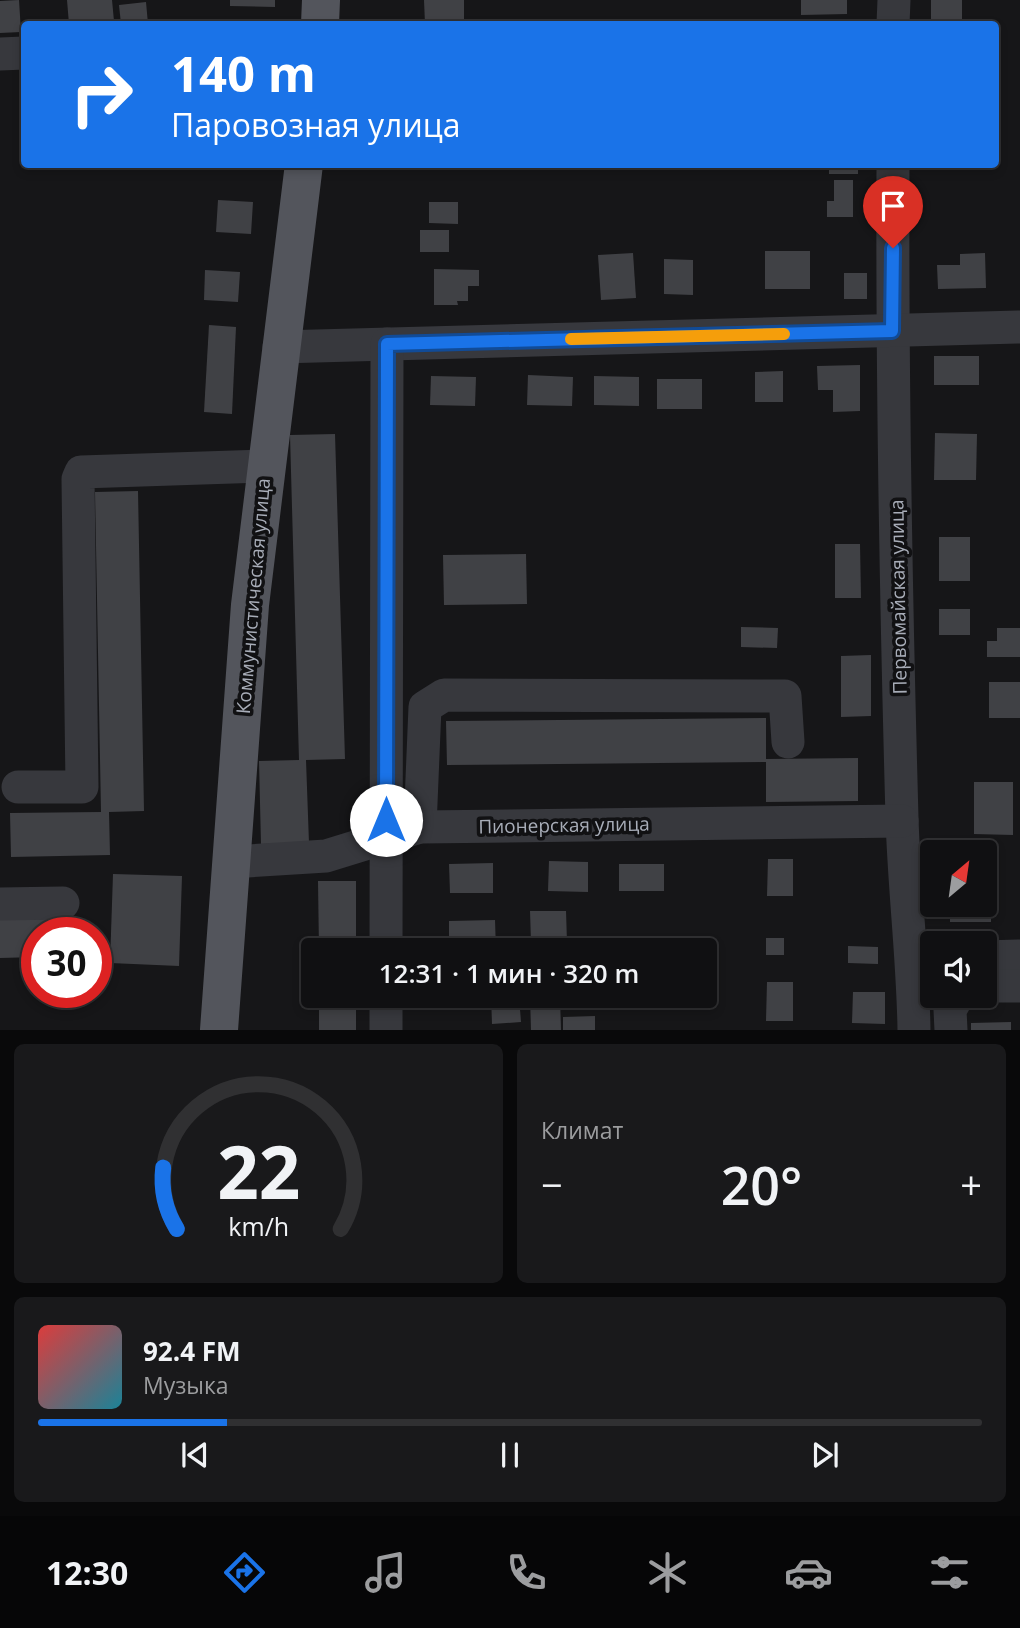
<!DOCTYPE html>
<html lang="ru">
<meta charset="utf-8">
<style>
body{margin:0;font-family:"Open Sans",sans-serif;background:#19191b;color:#f1f3f6;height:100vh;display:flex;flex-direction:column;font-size:26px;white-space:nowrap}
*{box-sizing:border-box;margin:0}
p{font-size:23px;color:#9c9d9f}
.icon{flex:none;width:38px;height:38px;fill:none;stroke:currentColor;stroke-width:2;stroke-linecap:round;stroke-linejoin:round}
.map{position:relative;height:1030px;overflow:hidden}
.panel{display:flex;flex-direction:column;gap:14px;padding:14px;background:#09090a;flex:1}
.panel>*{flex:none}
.guide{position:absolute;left:21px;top:21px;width:978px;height:147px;border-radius:7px;box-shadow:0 4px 10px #0003,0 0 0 2px #303032;background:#1a73e8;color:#fff;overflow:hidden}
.needle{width:46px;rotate:29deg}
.controls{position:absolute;left:920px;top:840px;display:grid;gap:14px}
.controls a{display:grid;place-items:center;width:77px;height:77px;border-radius:7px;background:#101012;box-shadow:0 4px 10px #0003,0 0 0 2px #303032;font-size:35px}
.speed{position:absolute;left:21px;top:917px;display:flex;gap:14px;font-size:35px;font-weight:700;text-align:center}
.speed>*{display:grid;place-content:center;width:91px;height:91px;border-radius:50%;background:#101012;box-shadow:0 4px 10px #0003,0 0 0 2px #303032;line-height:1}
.speed .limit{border:10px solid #d22;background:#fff;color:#111}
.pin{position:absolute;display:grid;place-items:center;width:60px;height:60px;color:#fff;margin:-72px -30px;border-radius:50% 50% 50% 0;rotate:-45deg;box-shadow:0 0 7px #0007}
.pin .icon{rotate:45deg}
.me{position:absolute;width:77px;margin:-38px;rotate:0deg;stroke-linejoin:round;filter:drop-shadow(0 0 5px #0008)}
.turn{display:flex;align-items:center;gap:24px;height:147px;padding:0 35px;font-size:32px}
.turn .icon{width:91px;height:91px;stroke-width:2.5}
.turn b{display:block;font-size:49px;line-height:60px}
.big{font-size:52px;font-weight:600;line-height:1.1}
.panel .card{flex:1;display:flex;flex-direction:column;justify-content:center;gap:10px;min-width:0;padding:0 24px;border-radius:10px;background:#19191b}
.panel .dial{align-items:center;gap:0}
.dial svg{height:182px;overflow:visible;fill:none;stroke:#303032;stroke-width:7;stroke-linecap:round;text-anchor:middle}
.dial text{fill:#f1f3f6;stroke:none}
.song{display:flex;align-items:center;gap:21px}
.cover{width:84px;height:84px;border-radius:10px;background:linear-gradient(135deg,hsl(0 70% 55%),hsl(190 70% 35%))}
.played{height:7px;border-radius:4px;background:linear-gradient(90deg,#1a73e8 20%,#303032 20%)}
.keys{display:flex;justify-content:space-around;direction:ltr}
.heat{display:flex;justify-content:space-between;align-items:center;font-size:38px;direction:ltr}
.panel .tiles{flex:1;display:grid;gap:14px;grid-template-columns:1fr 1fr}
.card:last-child{grid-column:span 2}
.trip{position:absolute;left:301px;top:938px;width:416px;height:70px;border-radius:7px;background:#101012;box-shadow:0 4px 10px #0003,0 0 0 2px #303032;font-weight:600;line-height:70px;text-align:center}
.tab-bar{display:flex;height:112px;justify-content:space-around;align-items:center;background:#060607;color:#9c9d9f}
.tab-bar .icon{width:49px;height:49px}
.tab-bar .current{color:#1a73e8}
.tab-bar b{font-size:32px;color:#f1f3f6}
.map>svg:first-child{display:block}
.building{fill:#404145}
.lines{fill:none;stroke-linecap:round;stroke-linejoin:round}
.minor{stroke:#37383d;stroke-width:33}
.major{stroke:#53555c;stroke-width:38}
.route-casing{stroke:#114b97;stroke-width:18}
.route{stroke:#1a73e8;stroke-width:12}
.slow{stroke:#f59e0b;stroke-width:12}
.labels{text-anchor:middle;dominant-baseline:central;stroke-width:7;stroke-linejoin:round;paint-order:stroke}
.street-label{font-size:19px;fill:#a8adb8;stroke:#111113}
</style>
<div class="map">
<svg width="1020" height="1030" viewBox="0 0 1020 1030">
<rect width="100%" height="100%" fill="#161618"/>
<g class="building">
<path d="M19,0L21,32L0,33V1Z"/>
<path d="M67,0H112L114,21L69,24Z"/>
<path d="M230,0H275V7L230,6Z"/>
<path d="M424,0H464V24H425Z"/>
<path d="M801,0H847V14L801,15Z"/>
<rect x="931" y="0" width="31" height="24"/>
<path d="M146,2L148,24H121L119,5Z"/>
<rect x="829" y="164" width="29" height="10"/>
<path d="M834,180H853V217H827V201H834Z"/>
<path d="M218,200L253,202L251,234L216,232Z"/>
<path d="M429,202H458V224L429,223Z"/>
<rect x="420" y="230" width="29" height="22"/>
<rect x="765" y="251" width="45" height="38"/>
<path d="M633,253L636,298L601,300L598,255Z"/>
<path d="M985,253L986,288L938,289L937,265H960V254Z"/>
<path d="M664,259L693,260V295L664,294Z"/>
<path d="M434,269L479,270V286H468V301H457L458,305H434Z"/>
<path d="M205,270L240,272L238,302L204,300Z"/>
<rect x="844" y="273" width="23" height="26"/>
<path d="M209,325L236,327L232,414L204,412Z"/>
<rect x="934" y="356" width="45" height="29"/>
<path d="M860,365V411L833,412V390H818L817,366Z"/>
<path d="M783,371V402H755V372Z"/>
<path d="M528,375L573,377L572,406L527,405Z"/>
<path d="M431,376L476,377L475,406L430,405Z"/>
<path d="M594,376L639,377V406L594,405Z"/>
<rect x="657" y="379" width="45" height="30"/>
<path d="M935,433L977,434L976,480H934Z"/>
<path d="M335,434L345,759L306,760L309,843L261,844L259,761L299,760L290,435Z"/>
<path d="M138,491L144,811L109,812L110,855L11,857L10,813L101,812L95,492Z"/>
<rect x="939" y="537" width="31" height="44"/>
<path d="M835,544H860L861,598H835Z"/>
<path d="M526,554L527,604L444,605L443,555Z"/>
<rect x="939" y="609" width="31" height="26"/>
<path d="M741,627L778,628L777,648L741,647Z"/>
<path d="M997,628H1020V657H987V641H997Z"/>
<path d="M871,655V716L841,717V656Z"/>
<rect x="989" y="682" width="31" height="36"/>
<path d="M766,718V759L858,758V801L766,802V762L447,765L446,721Z"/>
<path d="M974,782H1013V835L974,834Z"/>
<path d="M768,859H793V896H767Z"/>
<path d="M549,861L588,862V892L548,891Z"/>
<path d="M493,863V893H450L449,864Z"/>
<rect x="619" y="864" width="45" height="27"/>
<path d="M113,874L182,876L179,966L110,963Z"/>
<path d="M318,881H356V950H319Z"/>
<path d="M985,895H991V922H950V905H985Z"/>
<path d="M530,911H566L567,943H531Z"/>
<path d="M54,918V933H37V957L0,958V920Z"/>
<path d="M495,920L496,950H449V921Z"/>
<rect x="766" y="938" width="18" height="17"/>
<path d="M848,946L878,947V964L848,963Z"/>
<path d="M767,982H793V1021H766Z"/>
<path d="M853,992H885V1024L852,1023Z"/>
<rect x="319" y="996" width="37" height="34"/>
<path d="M491,996H519L521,1022L492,1024Z"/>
<path d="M530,996H560L561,1030H531Z"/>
<rect x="636" y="996" width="32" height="12"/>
<path d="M595,1016V1030H563V1017Z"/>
<path d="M1011,1022V1030H971V1023Z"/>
</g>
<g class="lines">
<g class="minor">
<path d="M893,24L894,0"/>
<path d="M0,54L24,53"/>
<path d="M893,164C892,382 896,600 902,818C904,888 913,959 914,1030"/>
<path d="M279,347L1020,327"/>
<path d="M18,787H82L78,479L81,472L265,466"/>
<path d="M420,827L425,707L444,695L785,696L788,742"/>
<path d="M231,862L326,856L420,827L902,821"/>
<path d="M0,904L63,903"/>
<path d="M386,950L387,344"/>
<path d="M985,957L1020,956"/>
<path d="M985,986H1020"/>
<path d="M386,1030V996"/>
<path d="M951,1030L950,1010L958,996"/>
</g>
<g class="major">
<path d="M320,24L321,0"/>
<path d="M219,1030L250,605L304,164"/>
</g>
</g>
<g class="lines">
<defs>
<path id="route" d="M386,820L387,344L892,331L893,248"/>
</defs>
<use href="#route" class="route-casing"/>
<use href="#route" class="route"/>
<path class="slow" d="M571,339L784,334"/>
</g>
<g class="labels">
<g class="street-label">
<text transform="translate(253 596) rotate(-85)">Коммунистическая улица</text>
<text transform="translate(898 597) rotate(-91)">Первомайская улица</text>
<text transform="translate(564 825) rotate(-1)">Пионерская улица</text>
</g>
</g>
</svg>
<div class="controls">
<a><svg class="needle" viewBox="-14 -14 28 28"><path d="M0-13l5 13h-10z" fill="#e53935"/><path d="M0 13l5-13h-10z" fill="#9c9d9f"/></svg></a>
<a><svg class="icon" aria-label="sound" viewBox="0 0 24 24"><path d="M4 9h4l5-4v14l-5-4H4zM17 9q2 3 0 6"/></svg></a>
</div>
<div class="speed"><div class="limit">30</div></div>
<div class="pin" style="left:893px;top:248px;background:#d93025"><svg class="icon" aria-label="arrive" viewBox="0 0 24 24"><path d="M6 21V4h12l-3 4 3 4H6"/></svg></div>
<svg class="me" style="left:386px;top:820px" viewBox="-20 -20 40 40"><circle r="19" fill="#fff"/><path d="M0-13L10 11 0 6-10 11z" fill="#1a73e8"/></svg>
<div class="trip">12:31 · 1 мин · 320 m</div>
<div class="guide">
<div class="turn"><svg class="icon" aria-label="right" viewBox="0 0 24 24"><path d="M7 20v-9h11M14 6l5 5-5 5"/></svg><div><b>140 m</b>Паровозная улица</div></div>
</div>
</div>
<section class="panel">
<div class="tiles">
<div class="card dial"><svg viewBox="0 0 100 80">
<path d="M14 69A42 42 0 1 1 86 69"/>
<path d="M14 69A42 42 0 0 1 8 42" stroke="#1a73e8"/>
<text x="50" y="56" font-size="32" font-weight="700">22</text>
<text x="50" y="72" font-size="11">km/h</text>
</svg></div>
<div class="card"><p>Климат</p>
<div class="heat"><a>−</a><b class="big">20°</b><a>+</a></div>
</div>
<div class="card">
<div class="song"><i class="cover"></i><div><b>92.4 FM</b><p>Музыка</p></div></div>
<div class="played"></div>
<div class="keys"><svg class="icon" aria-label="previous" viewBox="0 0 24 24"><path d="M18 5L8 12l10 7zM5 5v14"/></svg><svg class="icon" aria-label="pause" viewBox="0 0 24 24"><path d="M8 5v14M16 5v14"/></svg><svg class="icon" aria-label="next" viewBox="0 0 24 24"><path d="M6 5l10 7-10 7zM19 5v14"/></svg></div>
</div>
</div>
</section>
<nav class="tab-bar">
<b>12:30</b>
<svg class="icon current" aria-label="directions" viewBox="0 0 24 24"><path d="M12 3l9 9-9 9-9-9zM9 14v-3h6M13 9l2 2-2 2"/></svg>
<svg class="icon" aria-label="music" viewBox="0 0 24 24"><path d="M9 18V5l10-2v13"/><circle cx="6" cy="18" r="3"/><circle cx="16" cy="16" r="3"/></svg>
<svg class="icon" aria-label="phone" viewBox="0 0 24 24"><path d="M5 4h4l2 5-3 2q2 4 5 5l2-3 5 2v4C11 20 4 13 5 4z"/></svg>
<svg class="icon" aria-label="climate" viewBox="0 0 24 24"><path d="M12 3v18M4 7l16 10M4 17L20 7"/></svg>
<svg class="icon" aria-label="car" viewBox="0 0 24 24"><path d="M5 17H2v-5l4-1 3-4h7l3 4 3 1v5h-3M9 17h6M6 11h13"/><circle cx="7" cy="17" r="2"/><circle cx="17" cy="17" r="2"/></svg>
<svg class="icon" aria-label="filters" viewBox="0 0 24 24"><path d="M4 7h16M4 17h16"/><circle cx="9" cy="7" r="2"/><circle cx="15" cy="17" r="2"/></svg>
</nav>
